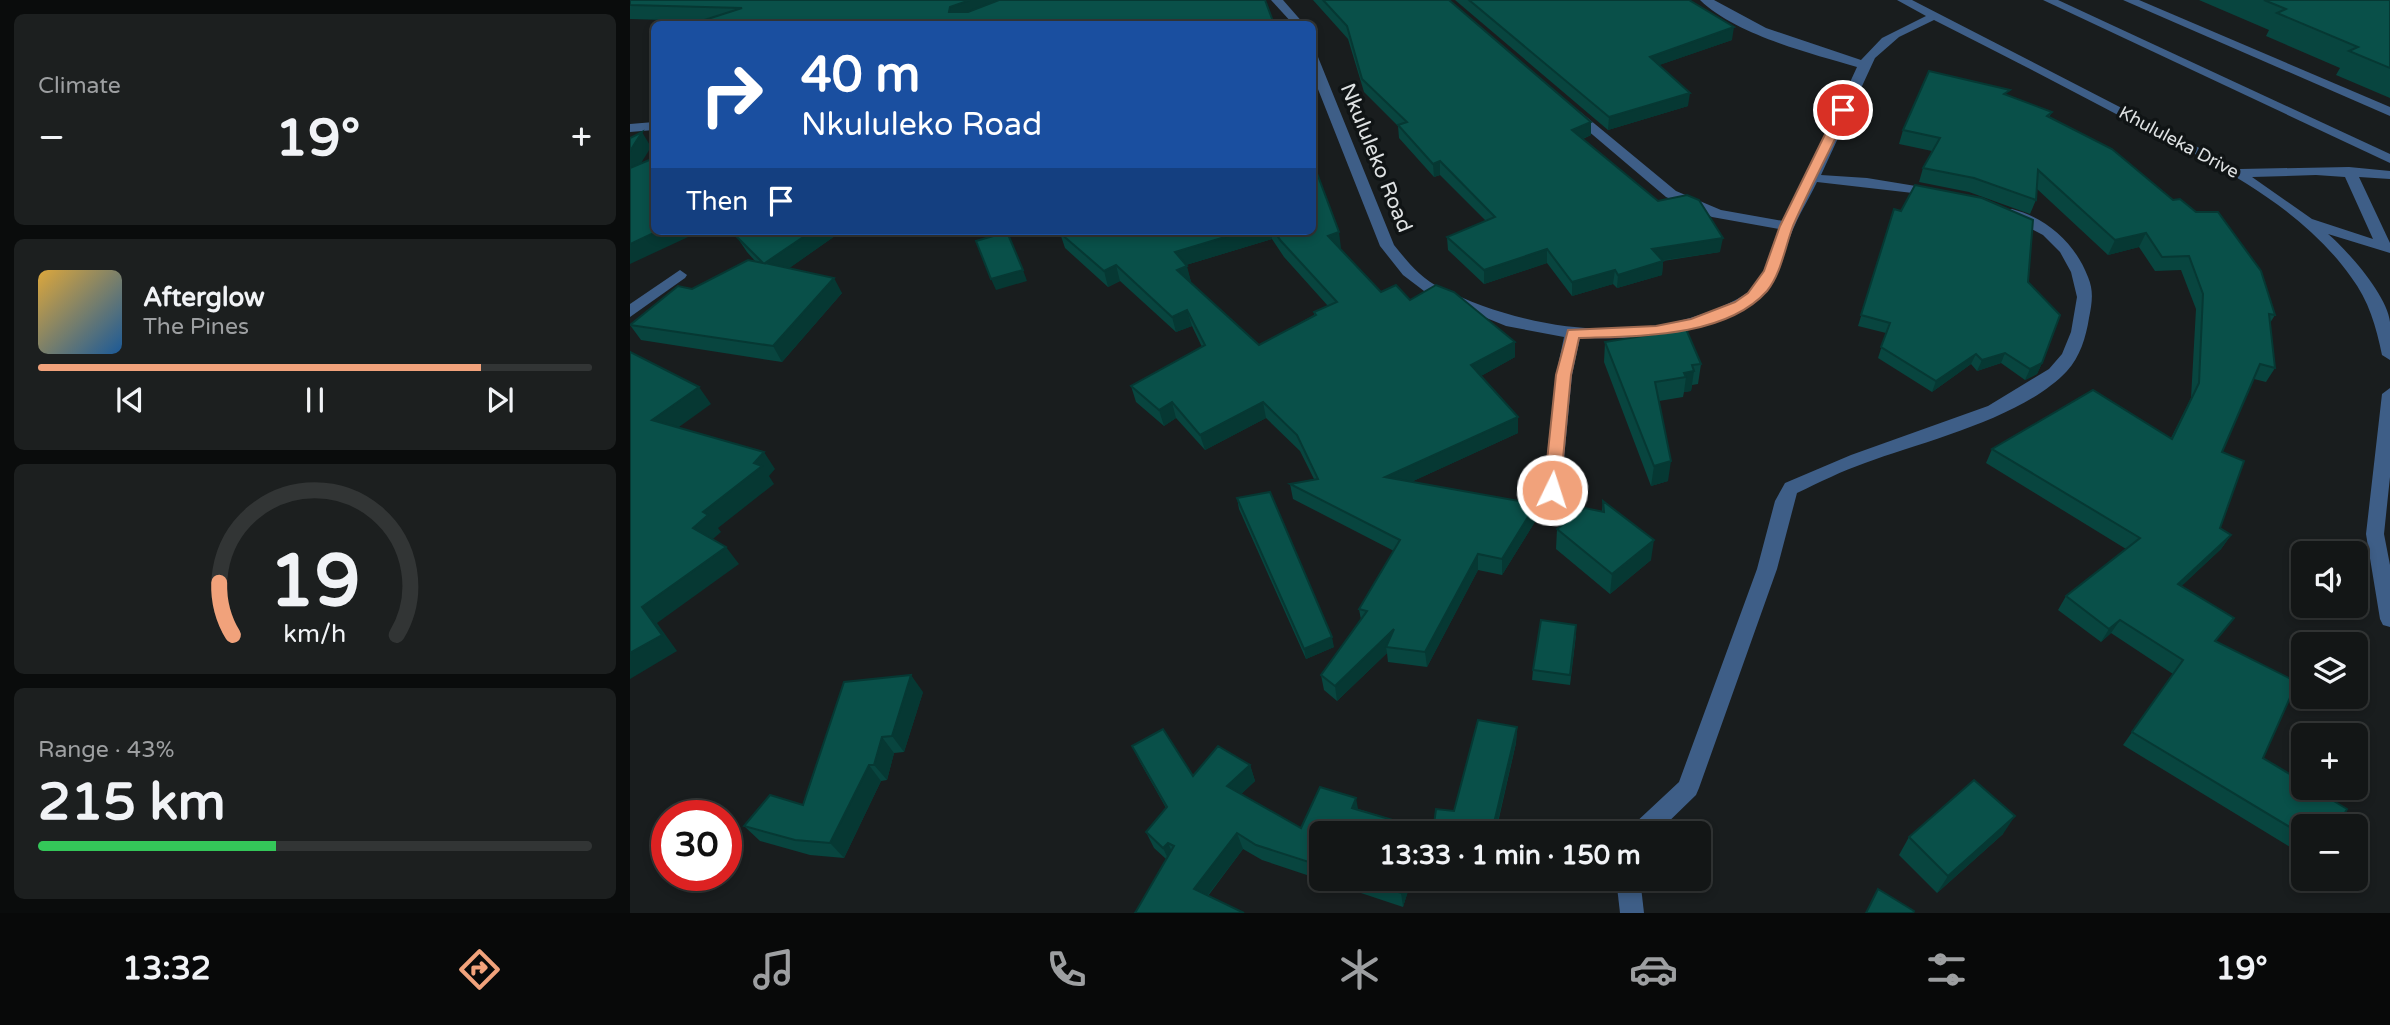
<!DOCTYPE html>
<meta charset="utf-8">
<style>
body{margin:0;font-family:"Varela Round",sans-serif;background:#1c1f1f;color:#f1f3f6;height:100vh;display:flex;flex-direction:column;font-size:26px;white-space:nowrap}
*{box-sizing:border-box;margin:0}
p{font-size:23px;color:#9d9fa1}
.icon{flex:none;width:38px;height:38px;fill:none;stroke:currentColor;stroke-width:2;stroke-linecap:round;stroke-linejoin:round}
.map{position:relative;flex:1;overflow:hidden}
.side{display:flex;flex-direction:column;gap:14px;padding:14px;background:#0a0c0c;width:630px}
.side>*{flex:none}
.guide{position:absolute;left:21px;top:21px;width:665px;height:214px;border-radius:10px;box-shadow:0 4px 10px #0003,0 0 0 2px #323535;background:#1a4fa0;color:#fff;overflow:hidden}
.tools{position:absolute;left:1661px;top:541px;display:grid;gap:14px}
.tools a{display:grid;place-items:center;width:77px;height:77px;border-radius:10px;background:#131616;box-shadow:0 4px 10px #0003,0 0 0 2px #323535;font-size:35px}
.speed{position:absolute;left:21px;top:800px;display:flex;gap:14px;font-size:35px;font-weight:700;text-align:center}
.speed>*{display:grid;place-content:center;width:91px;height:91px;border-radius:50%;background:#131616;box-shadow:0 4px 10px #0003,0 0 0 2px #323535;line-height:1}
.speed .limit{border:10px solid #d22;background:#fff;color:#111}
.pin{position:absolute;display:grid;place-items:center;width:60px;height:60px;color:#fff;margin:-30px;border:4px solid #fff;border-radius:50%;box-shadow:0 2px 7px #0007}
.me{position:absolute;width:77px;margin:-38px;rotate:4deg;stroke-linejoin:round;filter:drop-shadow(0 0 5px #0008)}
.turn{display:flex;align-items:center;gap:24px;height:147px;padding:0 35px;font-size:32px}
.turn .icon{width:91px;height:91px;stroke-width:2.5}
.turn b{display:block;font-size:49px;line-height:60px}
.then{display:flex;align-items:center;height:66px;padding:0 35px;background:#0003;gap:14px;font-size:26px}
.big{font-size:52px;font-weight:700;line-height:1.1}
.side .tile{flex:1;display:flex;flex-direction:column;justify-content:center;gap:10px;min-width:0;padding:0 24px;border-radius:10px;background:#1c1f1f}
.side .dial{align-items:center;gap:0}
.dial svg{height:182px;overflow:visible;fill:none;stroke:#323535;stroke-width:7;stroke-linecap:round;text-anchor:middle}
.dial text{fill:#f1f3f6;stroke:none}
.song{display:flex;align-items:center;gap:21px}
.cover{width:84px;height:84px;border-radius:10px;background:linear-gradient(135deg,hsl(40 70% 55%),hsl(210 70% 35%))}
.played{height:7px;border-radius:4px;background:linear-gradient(90deg,#f1a27b 80%,#323535 80%)}
.keys{display:flex;justify-content:space-around;direction:ltr}
.heat{display:flex;justify-content:space-between;align-items:center;font-size:38px;direction:ltr}
.charge{height:10px;border-radius:5px;background:linear-gradient(90deg,#34c759 43%,#323535 0)}
.trip{position:absolute;left:679px;top:821px;width:402px;height:70px;border-radius:10px;background:#131616;box-shadow:0 4px 10px #0003,0 0 0 2px #323535;font-weight:700;line-height:70px;text-align:center}
.tabs{display:flex;height:112px;justify-content:space-around;align-items:center;background:#080909;color:#9d9fa1}
.tabs .icon{width:49px;height:49px}
.tabs .selected{color:#f1a27b}
.tabs b{font-size:32px;color:#f1f3f6}
main{display:flex;flex:1;min-height:0}
.map>svg:first-child{display:block}
.lines{fill:none;stroke-linecap:round;stroke-linejoin:round}
.minor{fill:#3e5e87;fill-rule:evenodd}
.wall{fill:#08453f;fill-rule:evenodd}
.shaded-wall{fill:#063833}
.building{fill:#095049;stroke:#063833;stroke-width:2}
.route{fill:#f1a27b;stroke:#9d6950;stroke-width:2}
.labels{text-anchor:middle;dominant-baseline:central;stroke-width:7;stroke-linejoin:round;paint-order:stroke}
.far-street-label{font-size:18px;fill:#dfe2e3;stroke:#101415}
.street-label{font-size:21px;fill:#dfe2e3;stroke:#101415}
</style>
<main>
<section class="side">
<div class="tile"><p>Climate</p>
<div class="heat"><a>−</a><b class="big">19°</b><a>+</a></div>
</div>
<div class="tile">
<div class="song"><i class="cover"></i><div><b>Afterglow</b><p>The Pines</p></div></div>
<div class="played"></div>
<div class="keys"><svg class="icon" aria-label="previous" viewBox="0 0 24 24"><path d="M18 5L8 12l10 7zM5 5v14"/></svg><svg class="icon" aria-label="pause" viewBox="0 0 24 24"><path d="M8 5v14M16 5v14"/></svg><svg class="icon" aria-label="next" viewBox="0 0 24 24"><path d="M6 5l10 7-10 7zM19 5v14"/></svg></div>
</div>
<div class="tile dial"><svg viewBox="0 0 100 80">
<path d="M14 69A42 42 0 1 1 86 69"/>
<path d="M14 69A42 42 0 0 1 8 46" stroke="#f1a27b"/>
<text x="50" y="56" font-size="32" font-weight="700">19</text>
<text x="50" y="72" font-size="11">km/h</text>
</svg></div>
<div class="tile"><p>Range · 43%</p><b class="big">215 km</b><div class="charge"></div></div>
</section>
<div class="map">
<svg width="1760" height="913" viewBox="0 0 1760 913">
<rect width="100%" height="100%" fill="#191d1e"/>
<g class="lines">
<g class="minor">
<path d="M641,0H653L674,24H663Z"/>
<path d="M1070,0H1084L1136,28L1231,60L1252,38L1296,16L1267,0H1282L1610,169L1719,167L1760,171V179L1729,177L1760,243V253L1698,234C1718,251 1757,295 1760,322C1760,335 1760,348 1760,360L1752,355C1746,326 1739,301 1721,277C1666,199 1570,157 1488,115C1427,83 1366,51 1304,20L1269,37L1245,58L1191,175L1237,178L1304,189L1311,193L1309,196L1187,182C1180,197 1171,211 1165,225C1156,243 1150,276 1138,290C1097,335 1007,340 950,338L942,375L931,490L928,495H916L913,490L926,375L934,337L876,326L798,294L773,275L750,246L682,74V54L688,57L764,245C777,261 791,279 811,288C894,329 998,345 1086,309C1100,303 1117,296 1126,284C1137,269 1142,245 1149,229L1082,217L1036,197L937,113L948,110L1046,191L1091,210L1153,221L1176,178L1227,67C1180,53 1106,35 1070,0ZM1686,175L1715,177L1743,239L1682,219L1622,177Z"/>
<path d="M1413,0H1428L1760,154V163Z"/>
<path d="M1493,0H1509L1760,107V116Z"/>
<path d="M24,122V130L0,132V124Z"/>
<path d="M1382,209C1417,218 1445,243 1458,277C1464,291 1462,303 1459,318C1456,337 1450,357 1437,371C1393,418 1295,441 1235,463C1212,471 1190,482 1167,493L1147,569L1069,788L1066,795L1027,833H1000L1003,825L1049,782L1127,569L1145,501L1155,483L1221,455L1358,406L1419,369L1432,354L1441,332L1447,297L1441,272L1430,252L1413,235L1377,216V210Z"/>
<path d="M50,270L57,275L55,278L0,317V304Z"/>
<path d="M1760,388V477L1754,534L1760,565V627L1753,625L1750,619L1736,534L1752,394Z"/>
<path d="M986,878H1010L1014,913H990Z"/>
</g>
</g>
<g class="wall">
<path d="M0,0H635L72,21L0,19Z"/>
<path d="M683,0H819L961,122V135L953,139L1090,252L1033,261L1032,275L987,288L983,284L942,296L917,263L854,284L818,250L817,237L856,221L810,175L804,177L769,138L768,126L734,92L718,39Z"/>
<path d="M825,0H1059L1102,40L1029,65L1058,106L978,130Z"/>
<path d="M1569,0H1760V98L1706,75L1710,68L1636,36L1639,30Z"/>
<path d="M1378,95L1422,112L1419,117L1645,315L1640,323L1645,368L1636,382L1624,379L1592,452L1590,528L1601,535L1591,549L1551,586L1586,641L1633,758L1673,826V855L1493,745L1543,674L1481,633L1471,642L1428,610L1436,596L1496,549L1356,463L1362,449L1541,438L1561,398L1566,309L1551,270L1525,271L1509,247L1478,255L1406,188V200L1400,214L1339,192L1289,182L1293,168L1302,151L1269,144L1273,130Z"/>
<path d="M1264,209L1271,211L1398,282L1412,363L1407,374L1395,380L1371,363L1347,371L1341,364L1302,392L1248,358L1256,333L1228,326Z"/>
<path d="M115,231H212L159,268L212,293L152,362L11,340L0,325L62,289L125,261L117,252L107,237Z"/>
<path d="M436,231H682L711,248H710L751,292L780,300L885,342V357L851,376L888,417V433L781,482L906,504V520L872,575L848,570L797,667L758,662L757,653L707,701L694,690L691,675L731,620L729,609L764,551L663,499L660,484L684,479L670,451L636,418L575,450L546,418L534,426L506,402L501,386L572,347L562,326L546,332L490,281L478,287L435,248L430,233ZM642,239L654,257L698,306L684,312V315L629,345L560,282H561L556,265Z"/>
<path d="M975,342L1071,364L1068,384L1062,385L1061,391L1054,392L1053,397L1029,401L1038,481L1021,486L974,362Z"/>
<path d="M607,498L704,647L676,659L609,509Z"/>
<path d="M973,501L1021,560L980,594L926,549L927,529L972,511Z"/>
<path d="M946,635L940,685L902,680L903,670Z"/>
<path d="M293,692L274,752L264,753L257,780L251,781L214,858L180,855L130,841L114,826L173,805Z"/>
<path d="M887,727L886,743L867,827L922,833H691V878H782L773,907L632,860L613,849L578,896L505,913L536,859L524,848L516,832L536,808L510,762L502,746L563,776L620,765L625,781L611,794L671,828L728,809L803,832L824,811Z"/>
<path d="M1373,834L1307,893L1269,855L1279,837Z"/>
<path d="M804,878H875L874,885Z"/>
<path d="M877,878H923V883Z"/>
</g>
<g class="shaded-wall">
<path d="M340,0H383L325,22L319,12L320,7Z"/>
<path d="M1104,27L1102,40L1018,69L1020,57Z"/>
<path d="M1060,93L1058,106L978,130L979,117Z"/>
<path d="M961,122V135L942,143V130Z"/>
<path d="M12,132L21,147L0,181V151Z"/>
<path d="M810,161V175L804,177L803,164Z"/>
<path d="M28,231H71L0,264V244Z"/>
<path d="M182,231H212L144,279L135,263Z"/>
<path d="M615,231H641L642,239L549,267L545,252Z"/>
<path d="M709,232L711,248L700,252L698,236Z"/>
<path d="M1516,233L1509,247L1478,255L1485,240Z"/>
<path d="M1093,238L1090,252L1021,262L1022,249Z"/>
<path d="M917,249V263L854,284V270Z"/>
<path d="M1033,261L1032,275L987,288L988,275Z"/>
<path d="M486,265L490,281L478,287L474,271Z"/>
<path d="M557,266L561,282L551,286L547,270Z"/>
<path d="M393,270L397,281L366,290L361,279Z"/>
<path d="M985,270L983,284L942,296V282Z"/>
<path d="M204,278L212,293L152,362L143,346Z"/>
<path d="M557,310L562,326L546,332L542,317Z"/>
<path d="M885,342V357L842,381L841,365Z"/>
<path d="M1375,353L1371,363L1347,371L1352,360Z"/>
<path d="M1346,354L1341,364L1302,392L1306,381Z"/>
<path d="M1412,363L1407,374L1395,380L1400,369Z"/>
<path d="M1064,371L1061,391L1054,392L1056,377L1054,373Z"/>
<path d="M69,387L81,404L35,437L22,420Z"/>
<path d="M542,402L546,418L534,426L529,410Z"/>
<path d="M633,402L636,418L575,450L570,435Z"/>
<path d="M888,417V433L757,493L755,477Z"/>
<path d="M134,452L145,469L139,476L144,484L88,528L91,532L76,545L63,528L73,512L124,463Z"/>
<path d="M1041,461L1038,481L1021,486L1024,466Z"/>
<path d="M906,504V520L872,575V559Z"/>
<path d="M1601,535L1591,549L1539,598L1548,584Z"/>
<path d="M1024,540L1021,560L980,594L982,574Z"/>
<path d="M96,547L109,564L27,623L47,651L0,679V653L12,607Z"/>
<path d="M848,554V570L797,667L795,652Z"/>
<path d="M1490,620L1481,633L1471,642L1479,629Z"/>
<path d="M764,629L756,647L757,653L707,701L705,686Z"/>
<path d="M702,637L704,647L676,659L674,649Z"/>
<path d="M281,675L293,692L274,752L262,736Z"/>
<path d="M887,727L886,743L865,833L863,827Z"/>
<path d="M252,737L264,753L257,780L244,765Z"/>
<path d="M239,765L251,781L214,858L200,843Z"/>
<path d="M620,765L625,781L603,802L597,786Z"/>
<path d="M726,798L729,814L722,808Z"/>
<path d="M1385,816L1373,834L1307,893L1318,876Z"/>
<path d="M607,833L613,849L571,904L564,889Z"/>
<path d="M538,843L545,858L540,863L533,848Z"/>
<path d="M775,878H782L773,907L771,893Z"/>
</g>
<g class="building">
<path d="M0,0H340L320,7L319,12H338L369,0H635L644,24H62L112,8L0,5Z"/>
<path d="M693,0H819L961,122L942,130L1028,201L1057,195L1069,200L1093,238L1022,249L1033,261L988,275L985,270L942,282L917,249L854,270L817,237L865,217L810,161L803,164L768,125L777,122L732,79L717,26Z"/>
<path d="M839,0H1059L1104,27L1020,57L1060,93L979,117Z"/>
<path d="M1634,0H1760V68L1719,51L1728,47L1647,13L1656,9Z"/>
<path d="M1299,71L1380,90L1374,94L1422,112L1417,116L1482,149L1543,200L1550,199L1566,212H1588L1631,271L1645,315L1639,314L1645,368L1630,364L1592,452L1614,461L1590,528L1601,535L1548,584L1604,618L1585,641L1667,682L1633,758L1673,782V788H1682L1717,809L1708,826H1673V835L1502,732L1553,660L1490,620L1479,629L1436,596L1510,538L1362,449L1463,390L1542,439L1569,383L1573,294L1559,256L1532,257L1516,233L1485,240L1408,170L1406,200L1344,178L1293,168L1310,138L1273,130Z"/>
<path d="M12,132L0,151V138Z"/>
<path d="M24,158V231H28L0,244V168Z"/>
<path d="M682,160L709,232L698,236L751,292L766,285L780,300L806,285L824,292L885,342L841,365L888,417L755,477L906,504L872,559L848,554L795,652L756,647L764,629L705,686L691,675L737,611L729,609L770,540L660,484L688,479L667,435L633,402L570,435L542,402L529,410L501,386L575,345L557,310L542,317L486,265L474,271L430,233L436,231H615L545,252L557,266L547,270L629,345L686,315L684,312L707,302L651,241L644,231H682Z"/>
<path d="M1285,185L1352,198L1403,220L1398,282L1430,315L1412,363L1400,369L1375,353L1352,360L1346,354L1306,381L1251,347L1260,323L1231,315L1264,209L1271,211Z"/>
<path d="M115,231H182L135,263L204,278L143,346L0,325L48,286L62,289L118,260L133,263L107,237Z"/>
<path d="M377,232L393,270L361,279L346,241Z"/>
<path d="M1056,329L1071,364L1062,365L1064,371L1054,373L1056,377L1025,382L1041,461L1024,466L975,342Z"/>
<path d="M0,352L69,387L22,420L134,452L124,463L132,466L73,512L78,515L63,528L96,547L12,607L32,635L0,653Z"/>
<path d="M640,492L702,637L674,649L607,498Z"/>
<path d="M973,501L1024,540L982,574L927,529L955,508L974,512Z"/>
<path d="M911,620L946,625L940,675L903,670Z"/>
<path d="M281,675L262,736L252,737L244,765H239L200,843L165,840L114,826L140,795L173,805L214,682Z"/>
<path d="M848,720L887,727L863,827L922,833H691V866L626,845L607,833L564,889L614,913H505L544,846L538,843L533,848L516,832L537,807L502,746L533,729L563,776L588,746L620,765L597,786L671,828L690,787L726,798L722,808L803,832L806,809L824,811Z"/>
<path d="M1344,780L1385,816L1318,876L1279,837Z"/>
<path d="M728,878H775L771,893Z"/>
<path d="M1248,889L1284,911L1283,913H1236Z"/>
</g>
<path class="route" d="M1213,107L1219,110C1201,149 1180,187 1163,226C1155,247 1151,274 1137,291C1095,338 1007,336 949,338L941,375L930,490L922,496L916,494L914,490L926,375L938,330L1026,326L1061,319L1105,302L1118,293L1134,271L1150,226L1207,110Z"/>
<g class="labels">
<g class="far-street-label">
<text transform="translate(1549 142) rotate(28)">Khululeka Drive</text>
</g>
<g class="street-label">
<text transform="translate(746 158) rotate(68)">Nkululeko Road</text>
</g>
</g>
</svg>
<div class="tools">
<a><svg class="icon" aria-label="sound" viewBox="0 0 24 24"><path d="M4 9h4l5-4v14l-5-4H4zM17 9q2 3 0 6"/></svg></a>
<a><svg class="icon" aria-label="layers" viewBox="0 0 24 24"><path d="M12 4l9 5-9 5-9-5zM3 14l9 5 9-5"/></svg></a>
<a>+</a>
<a>−</a>
</div>
<div class="speed"><div class="limit">30</div></div>
<div class="pin" style="left:1213px;top:110px;background:#d93025"><svg class="icon" aria-label="arrive" viewBox="0 0 24 24"><path d="M6 21V4h12l-3 4 3 4H6"/></svg></div>
<svg class="me" style="left:922px;top:490px" viewBox="-20 -20 40 40"><circle r="17" fill="#f1a27b" stroke="#fff" stroke-width="3"/><path d="M0-11L8 9 0 5-8 9z" fill="#fff"/></svg>
<div class="trip">13:33 · 1 min · 150 m</div>
<div class="guide">
<div class="turn"><svg class="icon" aria-label="right" viewBox="0 0 24 24"><path d="M7 20v-9h11M14 6l5 5-5 5"/></svg><div><b>40 m</b>Nkululeko Road</div></div>
<div class="then">Then<svg class="icon" aria-label="arrive" viewBox="0 0 24 24"><path d="M6 21V4h12l-3 4 3 4H6"/></svg></div>
</div>
</div>
</main>
<nav class="tabs">
<b>13:32</b>
<svg class="icon selected" aria-label="directions" viewBox="0 0 24 24"><path d="M12 3l9 9-9 9-9-9zM9 14v-3h6M13 9l2 2-2 2"/></svg>
<svg class="icon" aria-label="music" viewBox="0 0 24 24"><path d="M9 18V5l10-2v13"/><circle cx="6" cy="18" r="3"/><circle cx="16" cy="16" r="3"/></svg>
<svg class="icon" aria-label="phone" viewBox="0 0 24 24"><path d="M5 4h4l2 5-3 2q2 4 5 5l2-3 5 2v4C11 20 4 13 5 4z"/></svg>
<svg class="icon" aria-label="climate" viewBox="0 0 24 24"><path d="M12 3v18M4 7l16 10M4 17L20 7"/></svg>
<svg class="icon" aria-label="car" viewBox="0 0 24 24"><path d="M5 17H2v-5l4-1 3-4h7l3 4 3 1v5h-3M9 17h6M6 11h13"/><circle cx="7" cy="17" r="2"/><circle cx="17" cy="17" r="2"/></svg>
<svg class="icon" aria-label="filters" viewBox="0 0 24 24"><path d="M4 7h16M4 17h16"/><circle cx="9" cy="7" r="2"/><circle cx="15" cy="17" r="2"/></svg>
<b>19°</b>
</nav>
